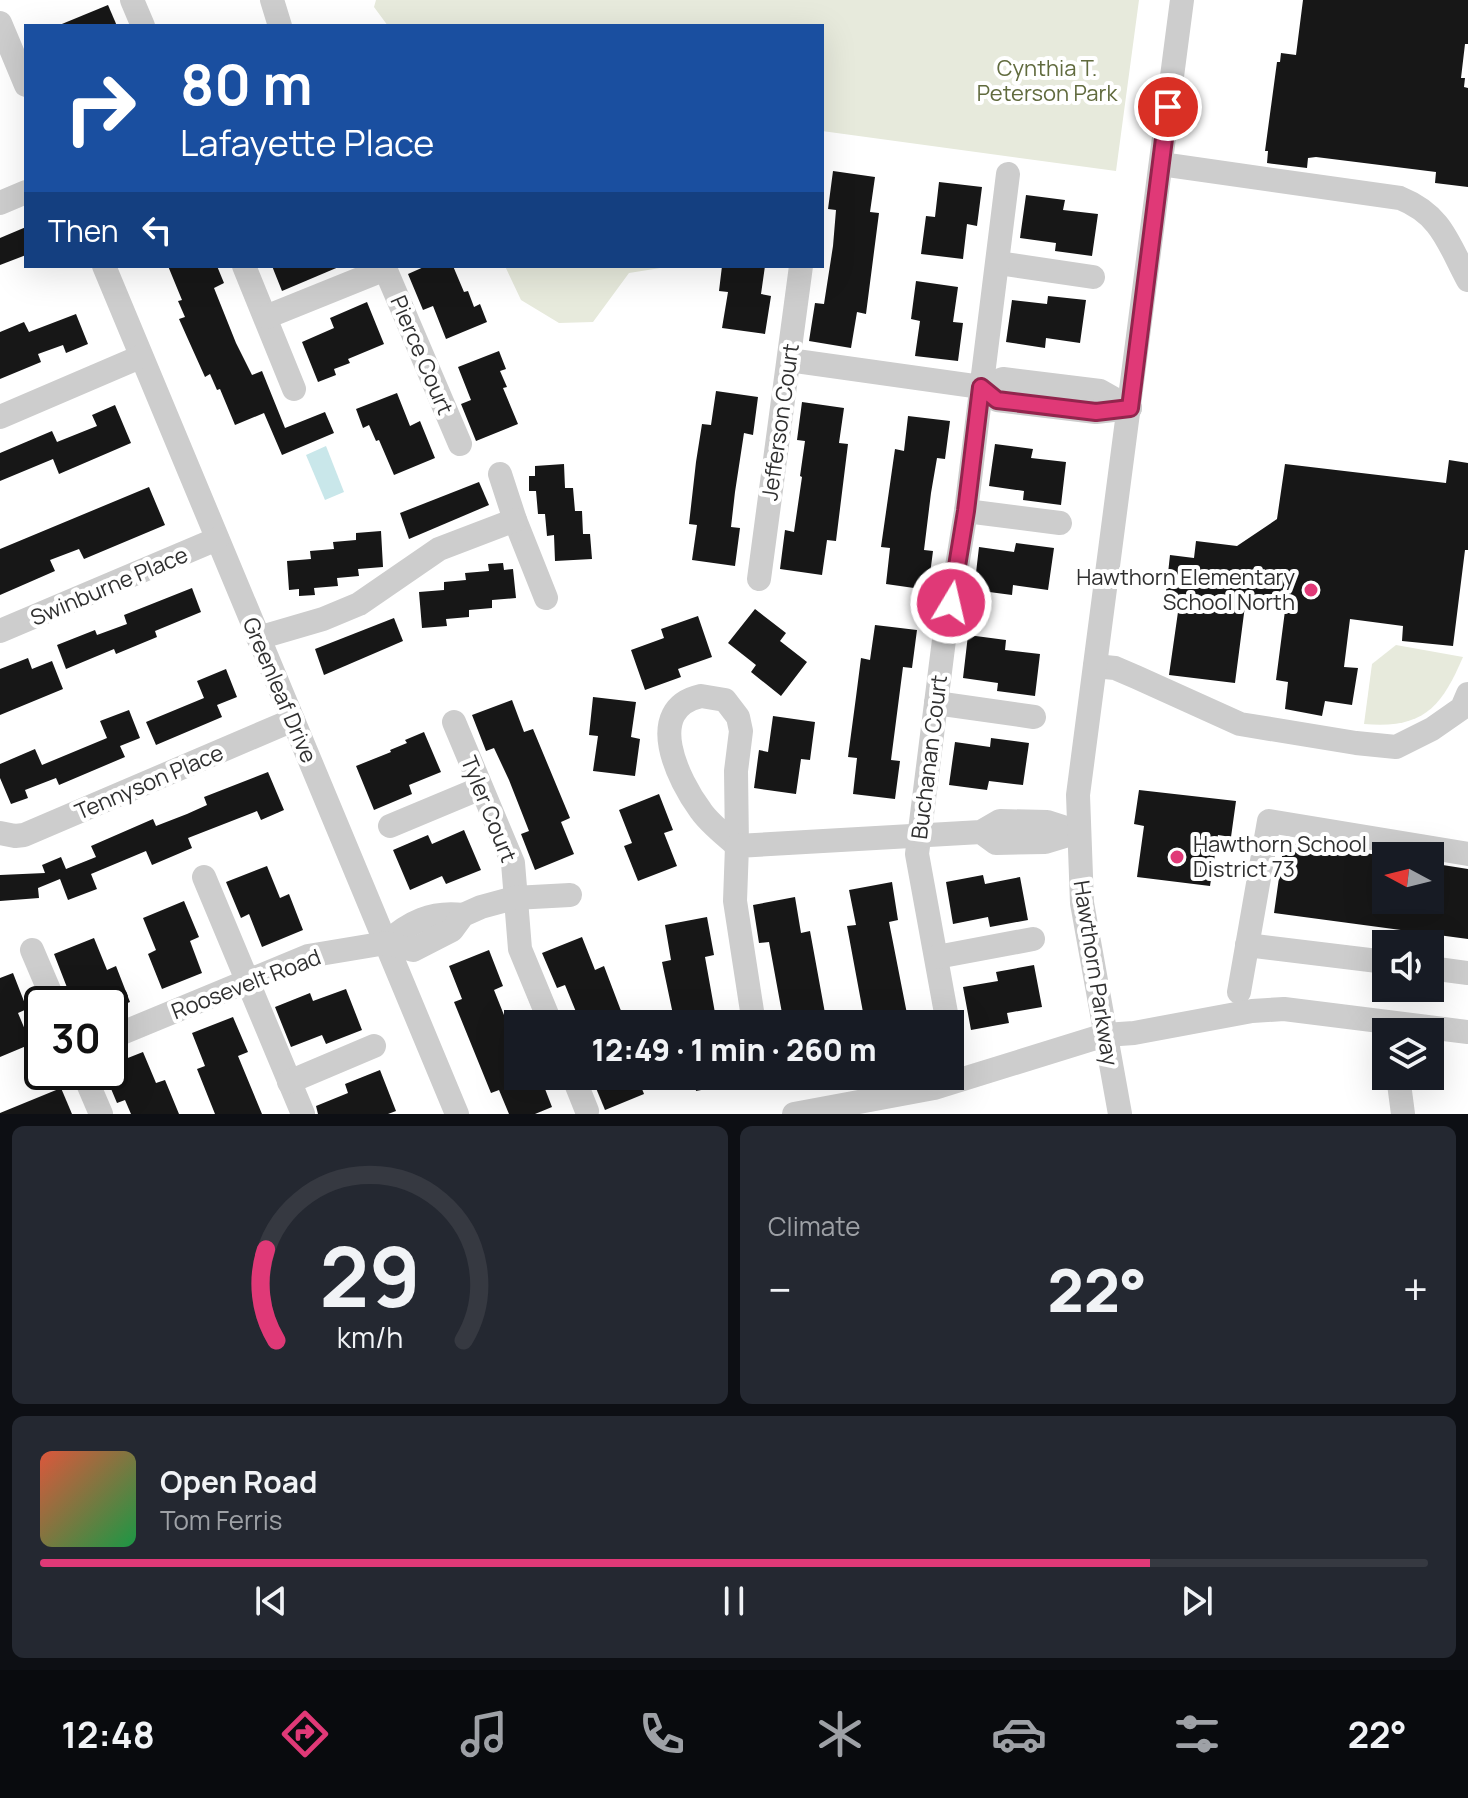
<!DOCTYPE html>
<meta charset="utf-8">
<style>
body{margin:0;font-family:Manrope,sans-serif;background:#242831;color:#f1f3f6;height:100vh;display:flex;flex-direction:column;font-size:30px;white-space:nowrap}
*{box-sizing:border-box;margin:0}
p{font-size:26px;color:#9ea1a6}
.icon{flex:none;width:44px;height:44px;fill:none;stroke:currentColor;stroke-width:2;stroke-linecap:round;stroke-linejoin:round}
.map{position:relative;height:1114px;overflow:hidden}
.details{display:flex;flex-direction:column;gap:12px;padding:12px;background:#0d0f14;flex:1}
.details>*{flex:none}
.banner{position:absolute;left:24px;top:24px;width:800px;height:244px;border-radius:0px;box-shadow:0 8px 32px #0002;background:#1a4fa0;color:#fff;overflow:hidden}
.needle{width:52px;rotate:277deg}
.tools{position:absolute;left:1372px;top:842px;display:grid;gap:16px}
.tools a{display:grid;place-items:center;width:72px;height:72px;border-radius:0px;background:#171b24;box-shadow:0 8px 32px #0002;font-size:40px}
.speed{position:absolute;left:24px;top:986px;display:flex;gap:16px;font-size:40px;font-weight:700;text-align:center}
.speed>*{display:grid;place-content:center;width:104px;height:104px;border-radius:50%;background:#171b24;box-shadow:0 8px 32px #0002;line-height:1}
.speed .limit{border:4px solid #111;border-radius:12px;background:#fff;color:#111}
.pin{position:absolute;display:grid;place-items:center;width:68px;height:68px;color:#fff;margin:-34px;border:4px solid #fff;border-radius:50%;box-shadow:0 2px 8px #0007}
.me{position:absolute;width:88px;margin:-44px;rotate:9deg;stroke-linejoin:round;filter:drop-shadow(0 0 6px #0008)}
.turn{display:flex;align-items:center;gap:28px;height:168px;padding:0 24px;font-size:36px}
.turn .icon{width:104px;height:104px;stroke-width:2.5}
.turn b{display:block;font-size:56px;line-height:68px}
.then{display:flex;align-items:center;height:76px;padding:0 24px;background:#0003;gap:16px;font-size:30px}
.big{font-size:60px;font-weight:800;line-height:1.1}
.details .card{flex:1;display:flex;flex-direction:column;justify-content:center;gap:12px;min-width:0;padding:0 28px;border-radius:12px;background:#242831}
.details .dial{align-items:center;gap:0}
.dial svg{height:208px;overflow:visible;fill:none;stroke:#363941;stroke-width:7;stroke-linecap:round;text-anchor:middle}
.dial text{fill:#f1f3f6;stroke:none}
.song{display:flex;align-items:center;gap:24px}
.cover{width:96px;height:96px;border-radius:12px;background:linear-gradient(135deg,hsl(10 70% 55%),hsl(140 70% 35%))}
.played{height:8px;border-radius:4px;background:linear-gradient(90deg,#e03977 80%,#363941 80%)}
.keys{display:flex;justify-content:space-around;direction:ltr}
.heat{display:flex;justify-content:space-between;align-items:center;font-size:44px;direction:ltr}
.details .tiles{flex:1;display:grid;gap:12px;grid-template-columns:1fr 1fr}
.card:last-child{grid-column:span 2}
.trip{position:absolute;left:504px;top:1010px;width:460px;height:80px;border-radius:0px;background:#171b24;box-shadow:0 8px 32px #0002;font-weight:800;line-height:80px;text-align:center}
.menu{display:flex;height:128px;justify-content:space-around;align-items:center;background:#090b0e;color:#9ea1a6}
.menu .icon{width:56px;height:56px}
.menu .active{color:#e03977}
.menu b{font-size:36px;color:#f1f3f6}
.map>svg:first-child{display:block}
.green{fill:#e7eadc}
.water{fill:#c9e7ea}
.building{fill:#171717}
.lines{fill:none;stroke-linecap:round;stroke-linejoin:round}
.minor{stroke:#cdcdcd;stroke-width:24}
.route-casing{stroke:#92254d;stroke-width:20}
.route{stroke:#e03977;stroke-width:14}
.poi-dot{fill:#e03977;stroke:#fff;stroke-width:3}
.labels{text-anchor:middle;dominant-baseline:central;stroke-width:8;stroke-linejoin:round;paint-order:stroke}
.park-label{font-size:22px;fill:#616b3e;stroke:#fff}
.street-label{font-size:22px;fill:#303030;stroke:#fff}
.poi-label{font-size:22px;fill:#303030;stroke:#fff;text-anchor:end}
</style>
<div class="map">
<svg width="1468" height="1114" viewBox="0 0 1468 1114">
<rect width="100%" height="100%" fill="#fff"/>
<g class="green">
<path d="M376,0H1139L1116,171L822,131V26H388L374,7Z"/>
<path d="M505,266H673L629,273L593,322L559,323L521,300Z"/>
<path d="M1396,645L1463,657C1441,708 1423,729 1364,724L1372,664Z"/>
</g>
<path class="water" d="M326,446L344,492L325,500L306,455Z"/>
<g class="building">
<path d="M1303,0H1468V44H1465L1461,78H1465L1464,87L1468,88V187L1435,183L1436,172L1316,157L1308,158L1307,168L1267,163L1268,151H1265L1277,62H1280L1281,53L1296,55Z"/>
<path d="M108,5L117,26H57Z"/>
<path d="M833,171L875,177L870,212L879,213L866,314L857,312L851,348L809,341L815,303L824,304L833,246L836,210L828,209Z"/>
<path d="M939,182L982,187L977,226L967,224L963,259L921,254L926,216L935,217Z"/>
<path d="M1026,195L1065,200L1063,210L1098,214L1092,256L1055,251L1056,243L1020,238Z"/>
<path d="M26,227V255L0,265V238Z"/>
<path d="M168,266H217L224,283L214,288L236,343L252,375L262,371L285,428L325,412L334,433L282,455L264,413L235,425L220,389L217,390L210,374L205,377L187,337L179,319L185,317L178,301L182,300Z"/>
<path d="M272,266H341L282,291Z"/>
<path d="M426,266H453L464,292L468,291L474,307L480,304L487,322L446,339L433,306L423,310L408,274Z"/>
<path d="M722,266H765L761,294L771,296L765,334L722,328L728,292L719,291Z"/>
<path d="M916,281L958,287L953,322L963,323L958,361L915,356L920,321L911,319Z"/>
<path d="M1048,296L1086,300L1080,343L1046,338L1045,348L1006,342L1012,300L1047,304Z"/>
<path d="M367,302L384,344L348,359L350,363L334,369L336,375L318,382L302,342L334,328L330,318Z"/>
<path d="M76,314L88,344L66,353L63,345L38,354L41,362L0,379V332L24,322L29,332Z"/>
<path d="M499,351L506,369L500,371L507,387L503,388L518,424L476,441L461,404L471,400L458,367Z"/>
<path d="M716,391L758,397L753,435L744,433L735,492L731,527L740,528L735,566L692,560L697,525L689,524L696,462L702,424L711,425Z"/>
<path d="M397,393L410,426L420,421L435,458L394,475L379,440L376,441L369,425L363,428L356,409Z"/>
<path d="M802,402L844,408L839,443L848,444L836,541L827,540L822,575L780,569L785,530L794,532L802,477L800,476L805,441L797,440Z"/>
<path d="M115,405L131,443L59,474L53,459L0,481V453L52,431L57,442L97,426L92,415Z"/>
<path d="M908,416L950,421L945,459L937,458L931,493L924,550L933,551L928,590L886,584L890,548L881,547L895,449L904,451Z"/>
<path d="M995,444L1033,449L1031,458L1066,462L1061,505L1023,500L1024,491L989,486Z"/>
<path d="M1449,460L1468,463V550H1465L1453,646L1402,641L1403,626L1350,619L1344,667L1358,668L1352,705L1325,701L1322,716L1285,709L1288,682L1276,680L1286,603L1246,598L1235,683L1169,675L1178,612L1164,610L1170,555L1194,558L1196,541L1237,546L1277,519L1285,464L1446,483Z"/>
<path d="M564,464L565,488H573L575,511H582L583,534H590L592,559L555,561L554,535L547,536L545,514H538L536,491H529V476H535V466Z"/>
<path d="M479,482L489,505L409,539L400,513Z"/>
<path d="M149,487L165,525L84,559L79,549L50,560L55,571L0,595V549Z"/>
<path d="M381,531L383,567L358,569L359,576L337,578L338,586L314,588L315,595L299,596V589L289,590L287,561L311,559L310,551L334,549L333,542L356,540V533Z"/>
<path d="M1016,543L1054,548L1048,590L1013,585L1012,595L974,590L979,547L1014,552Z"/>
<path d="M503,563L504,570L513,569L516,598L492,600V608L469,610V617L446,619L447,626L422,628L419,592L444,590V582L466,580L465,573L489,571L488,564Z"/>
<path d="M192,588L201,612L155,631L157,637L116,654L114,649L66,669L57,645L95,630L97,635L127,624L124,615Z"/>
<path d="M755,609L786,633L780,641L807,662L781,696L751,672L756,665L728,643Z"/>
<path d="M698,616L712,657L678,669L681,677L645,690L631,650L664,638L661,629Z"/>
<path d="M394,618L403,641L324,675L315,649Z"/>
<path d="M875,625L917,630L912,668L903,667L891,760L900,761L895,799L853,794L857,758L848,757L856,697L861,658L870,660Z"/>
<path d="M968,635L1006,640L1005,650L1040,654L1035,696L997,691L998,683L963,678Z"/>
<path d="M28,658L32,669L52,661L63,689L0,715V669Z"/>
<path d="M226,669L237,697L217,705L222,717L156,745L146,722L204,698L197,681Z"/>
<path d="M593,697L636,702L631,737L640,739L635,776L593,771L598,736L589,735Z"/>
<path d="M512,700L524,732L533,729L570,818L561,822L574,854L535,870L521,834L529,831L509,780L494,748L486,751L472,715Z"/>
<path d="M129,710L140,738L120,746L125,757L59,785L56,778L25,790L28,798L11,804L0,778V764L35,749L42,765L107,738L100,721Z"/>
<path d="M773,716L815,722L810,760L801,759L796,794L754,788L759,750L768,752Z"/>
<path d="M424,732L441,772L409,785L412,794L374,810L356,766L391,752L390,750L407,743L405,740Z"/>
<path d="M991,738L1029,743L1023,785L989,781L987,790L949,785L955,742L990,747Z"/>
<path d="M268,772L284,810L261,820L257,811L188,838L192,848L152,865L146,851L91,874L97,889L68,900L60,879L38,888L39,898L0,901V875L45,873L42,865L61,857L66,869L96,857L91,846L153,819L156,826L187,814L207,805L204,797Z"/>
<path d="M1139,790L1236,801L1231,837L1218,835L1210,886L1137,877L1144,826L1134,824Z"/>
<path d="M659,794L673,830L664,833L677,866L638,881L624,846L632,843L619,810Z"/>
<path d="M464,830L481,870L446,884L442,876L410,890L393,850L428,835L432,844Z"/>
<path d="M1284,842L1386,856V900H1430V863L1468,869V939L1274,913Z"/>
<path d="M267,866L280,898L289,894L303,930L262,947L249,914L241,918L226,882Z"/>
<path d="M983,875L985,884L1020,877L1028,920L990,927L988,917L953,924L946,882Z"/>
<path d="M892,882L898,920L889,922L909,1024L865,1023L847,926L856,925L849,890Z"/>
<path d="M795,897L801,933L810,931L827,1024H784L769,942L759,943L753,905Z"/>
<path d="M184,901L199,937L190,941L202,973L162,989L148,954L156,950L143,918Z"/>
<path d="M707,917L714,955L705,957L717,1024H675L662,962L671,960L665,925Z"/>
<path d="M582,937L595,970L604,966L626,1024H581L565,985L557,988L542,953Z"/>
<path d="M94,938L107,970L116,966L130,1002L110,1010V1004H83L76,986L68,990L54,954Z"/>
<path d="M489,950L503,986L494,990L518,1050V1076H540L552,1107L535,1114H509L499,1090L491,1093L454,1002L462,999L449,966Z"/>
<path d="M1034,965L1042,1007L1007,1013L1009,1023L971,1030L963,987L998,981L996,972Z"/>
<path d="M13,973L27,1009L18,1013L31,1044L0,1057V978Z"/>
<path d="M346,989L362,1030L326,1044L322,1035L291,1047L275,1007L310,993L313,1001Z"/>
<path d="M233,1017L248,1052L238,1056L262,1114H215L197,1069L205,1066L192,1033Z"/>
<path d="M143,1052L156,1083L165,1080L179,1114H131L125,1100L117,1103L104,1072H110V1065Z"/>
<path d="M380,1070L396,1111L388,1114H318L316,1106L348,1093L345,1084Z"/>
<path d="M591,1076H637L644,1094L605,1110Z"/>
<path d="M694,1076H737L738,1083L696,1091Z"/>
<path d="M61,1088L72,1114H0V1113Z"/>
</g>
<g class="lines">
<g class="minor">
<path d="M132,0L143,26"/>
<path d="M272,0L280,26"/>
<path d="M0,23L26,85"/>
<path d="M1161,164L1400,198C1442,215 1448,243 1468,280"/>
<path d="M0,203L26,192"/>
<path d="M998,263L1093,277"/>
<path d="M104,266L457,1114"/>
<path d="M244,266L294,389"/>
<path d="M384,266L460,444"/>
<path d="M266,317L385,269"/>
<path d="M789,360L981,387L1003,379L1100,391L1130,408"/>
<path d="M981,387L997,400L1096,412L1130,408"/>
<path d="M0,417L140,357"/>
<path d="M500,474L515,520L546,598"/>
<path d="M966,511L1060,523"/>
<path d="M759,579L801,266"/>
<path d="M951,603L966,511L1008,174"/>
<path d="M0,631L217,539"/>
<path d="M945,632L917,854L948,1024"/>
<path d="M258,638L323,619L359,604L439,549L515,520"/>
<path d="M1095,666L1115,668L1136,677L1240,724L1356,743L1396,747L1432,729L1462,708L1468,694"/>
<path d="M701,696L725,700L738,717L741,731L736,771L737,846C725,835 710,824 701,811C678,780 643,709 701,696Z"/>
<path d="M936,703L1034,717"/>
<path d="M454,722L513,863L520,949L551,1024"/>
<path d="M390,826L481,788"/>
<path d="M0,833L15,836L24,835L293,720"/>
<path d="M204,877L303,1114"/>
<path d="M386,943C409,922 432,911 463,915"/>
<path d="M1247,945L1386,962"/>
<path d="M32,950L55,1004"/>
<path d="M937,957L1033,939"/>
<path d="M1430,968L1468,973"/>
<path d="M1239,992L1269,821L1468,854"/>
<path d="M754,1024L735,901L737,846L981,832L1000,821L1047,822L1078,832L1045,842L996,843L981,832"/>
<path d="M110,1038L308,956L386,943L413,950L452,930L463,915L481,907L514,898L570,895"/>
<path d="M83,1072L101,1114"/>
<path d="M573,1076L587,1111"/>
<path d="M1398,1076L1403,1114"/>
<path d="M289,1082L374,1046"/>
<path d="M794,1114L934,1088L1105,1035L1134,1033L1252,1011L1284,1009L1468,1032"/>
<path d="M1120,1114L1082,903L1078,795L1182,0"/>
</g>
</g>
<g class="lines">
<defs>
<path id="route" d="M951,603L966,511L981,387L997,400L1096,412L1130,408L1168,107"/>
</defs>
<use href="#route" class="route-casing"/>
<use href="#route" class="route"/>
</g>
<g class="poi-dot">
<circle cx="1311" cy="590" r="8"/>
<circle cx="1177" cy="857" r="8"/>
</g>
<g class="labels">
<g class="park-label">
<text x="1047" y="68">Cynthia T.<tspan x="1047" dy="25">Peterson Park</tspan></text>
</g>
<g class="street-label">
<text transform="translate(422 355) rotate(67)">Pierce Court</text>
<text transform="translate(780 422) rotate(-82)">Jefferson Court</text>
<text transform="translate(109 586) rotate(-23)">Swinburne Place</text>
<text transform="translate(280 690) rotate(67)">Greenleaf Drive</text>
<text transform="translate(929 757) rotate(-83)">Buchanan Court</text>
<text transform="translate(149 782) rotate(-23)">Tennyson Place</text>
<text transform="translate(489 809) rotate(68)">Tyler Court</text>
<text transform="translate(1096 973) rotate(81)">Hawthorn Parkway</text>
<text transform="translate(246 984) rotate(-21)">Roosevelt Road</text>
</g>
<g class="poi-label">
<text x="1295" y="577">Hawthorn Elementary<tspan x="1295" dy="25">School North</tspan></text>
<text x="1193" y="844" text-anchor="start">Hawthorn School<tspan x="1193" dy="25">District 73</tspan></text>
</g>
</g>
</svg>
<div class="tools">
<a><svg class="needle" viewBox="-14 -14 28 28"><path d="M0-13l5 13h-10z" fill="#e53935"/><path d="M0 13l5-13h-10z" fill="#9ea1a6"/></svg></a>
<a><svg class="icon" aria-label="sound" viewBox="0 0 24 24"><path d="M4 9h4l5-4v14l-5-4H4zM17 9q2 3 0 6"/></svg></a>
<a><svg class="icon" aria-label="layers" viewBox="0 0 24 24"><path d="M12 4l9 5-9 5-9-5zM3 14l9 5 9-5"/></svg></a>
</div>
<div class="speed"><div class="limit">30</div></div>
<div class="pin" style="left:1168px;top:107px;background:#d93025"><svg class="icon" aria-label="arrive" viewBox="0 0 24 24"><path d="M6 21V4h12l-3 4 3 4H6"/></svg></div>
<svg class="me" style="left:951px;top:603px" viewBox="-20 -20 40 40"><circle r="17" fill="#e03977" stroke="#fff" stroke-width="3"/><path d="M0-11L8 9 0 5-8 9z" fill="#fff"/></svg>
<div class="trip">12:49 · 1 min · 260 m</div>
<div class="banner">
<div class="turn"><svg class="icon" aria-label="right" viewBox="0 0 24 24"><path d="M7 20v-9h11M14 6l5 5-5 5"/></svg><div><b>80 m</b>Lafayette Place</div></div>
<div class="then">Then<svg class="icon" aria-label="left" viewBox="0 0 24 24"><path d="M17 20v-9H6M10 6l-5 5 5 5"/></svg></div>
</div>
</div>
<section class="details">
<div class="tiles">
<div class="card dial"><svg viewBox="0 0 100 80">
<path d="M14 69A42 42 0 1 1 86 69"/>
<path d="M14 69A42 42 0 0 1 10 34" stroke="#e03977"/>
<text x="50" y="56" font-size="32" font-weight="700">29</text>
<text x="50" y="72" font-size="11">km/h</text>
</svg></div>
<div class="card"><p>Climate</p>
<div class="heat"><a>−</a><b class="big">22°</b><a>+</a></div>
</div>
<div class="card">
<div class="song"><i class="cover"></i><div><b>Open Road</b><p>Tom Ferris</p></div></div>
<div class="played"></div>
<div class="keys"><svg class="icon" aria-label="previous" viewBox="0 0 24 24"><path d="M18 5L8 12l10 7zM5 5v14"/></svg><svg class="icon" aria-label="pause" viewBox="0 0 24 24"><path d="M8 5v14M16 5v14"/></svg><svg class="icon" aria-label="next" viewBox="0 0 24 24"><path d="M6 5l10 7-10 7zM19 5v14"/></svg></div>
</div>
</div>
</section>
<nav class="menu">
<b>12:48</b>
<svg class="icon active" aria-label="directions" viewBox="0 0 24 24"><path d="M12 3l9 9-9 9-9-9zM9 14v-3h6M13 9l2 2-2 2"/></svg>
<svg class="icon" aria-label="music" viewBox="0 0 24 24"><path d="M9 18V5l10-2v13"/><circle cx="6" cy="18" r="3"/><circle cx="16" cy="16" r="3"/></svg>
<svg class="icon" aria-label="phone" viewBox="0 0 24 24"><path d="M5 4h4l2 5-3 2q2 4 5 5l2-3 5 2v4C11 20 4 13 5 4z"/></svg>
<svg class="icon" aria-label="climate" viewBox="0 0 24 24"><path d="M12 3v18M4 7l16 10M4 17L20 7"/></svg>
<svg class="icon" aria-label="car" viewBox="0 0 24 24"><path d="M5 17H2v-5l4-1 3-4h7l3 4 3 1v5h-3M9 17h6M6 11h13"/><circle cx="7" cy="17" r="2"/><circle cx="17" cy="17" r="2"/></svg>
<svg class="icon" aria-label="filters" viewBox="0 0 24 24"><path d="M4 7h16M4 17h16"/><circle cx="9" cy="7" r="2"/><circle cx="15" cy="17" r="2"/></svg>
<b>22°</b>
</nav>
